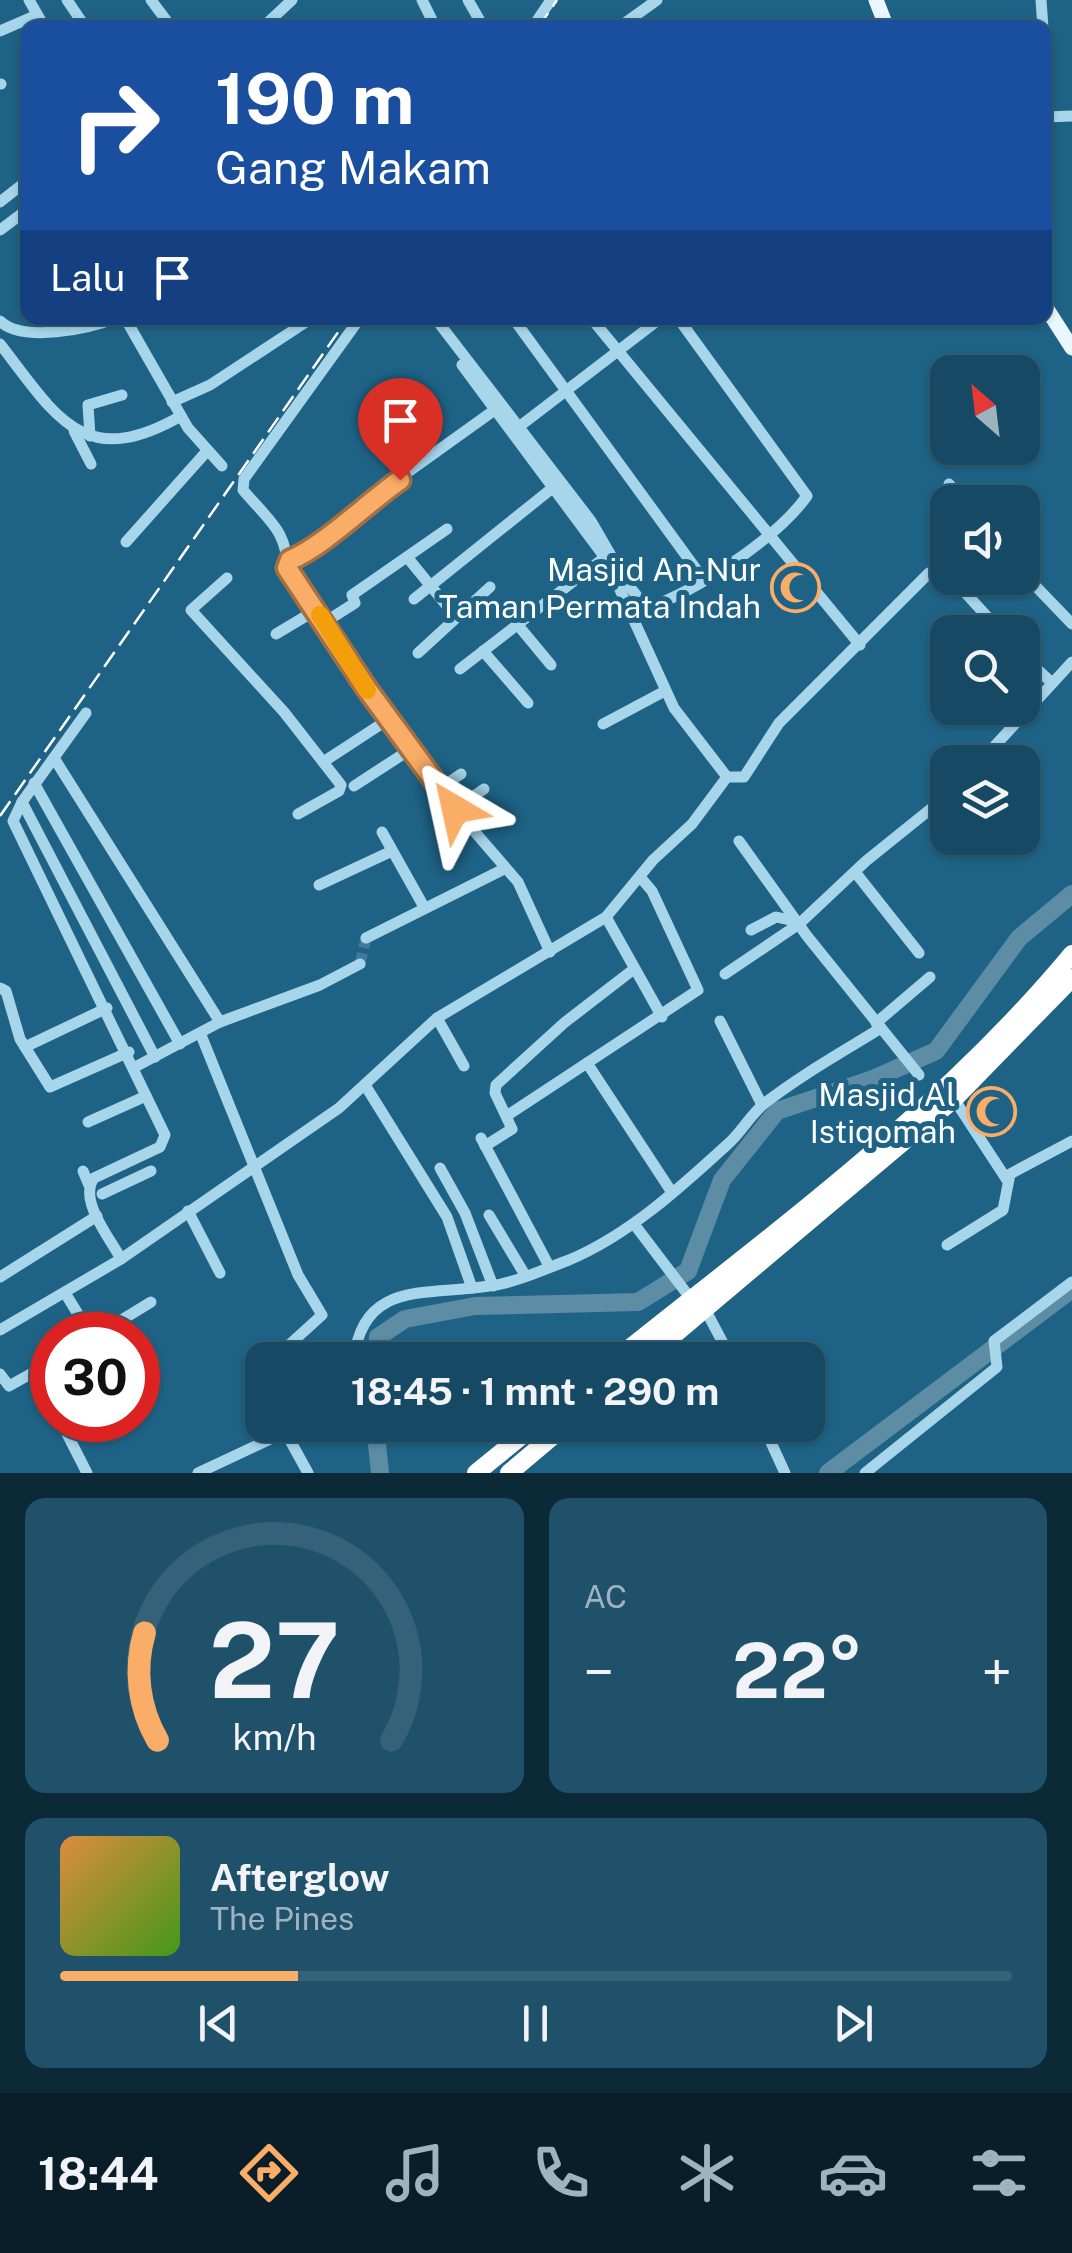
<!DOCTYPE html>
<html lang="id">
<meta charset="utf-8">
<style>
body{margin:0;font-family:"Public Sans",sans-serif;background:#1f516a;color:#f1f3f6;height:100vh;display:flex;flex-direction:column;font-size:38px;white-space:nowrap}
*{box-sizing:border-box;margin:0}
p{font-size:32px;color:#9eb3bf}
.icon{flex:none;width:55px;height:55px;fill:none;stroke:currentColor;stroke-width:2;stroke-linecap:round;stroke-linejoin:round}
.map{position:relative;height:1473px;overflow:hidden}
.side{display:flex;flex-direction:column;gap:25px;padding:25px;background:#0c2937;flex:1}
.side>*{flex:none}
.hud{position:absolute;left:20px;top:20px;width:1032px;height:305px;border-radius:20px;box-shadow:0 2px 8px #0004,0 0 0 2px #356278;background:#1a4fa0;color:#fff;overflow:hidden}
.needle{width:65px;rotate:332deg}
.fabs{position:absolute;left:930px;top:355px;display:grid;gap:20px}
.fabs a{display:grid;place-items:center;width:110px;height:110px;border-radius:20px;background:#164a64;box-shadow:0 2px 8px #0004,0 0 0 2px #356278;font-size:50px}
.speed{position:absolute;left:30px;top:1312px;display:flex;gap:20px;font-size:50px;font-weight:700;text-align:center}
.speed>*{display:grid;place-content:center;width:130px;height:130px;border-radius:50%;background:#164a64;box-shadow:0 2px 8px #0004,0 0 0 2px #356278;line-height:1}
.speed .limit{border:15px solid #d22;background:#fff;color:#111}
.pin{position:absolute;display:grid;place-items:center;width:85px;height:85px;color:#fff;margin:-102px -42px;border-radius:50% 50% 50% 0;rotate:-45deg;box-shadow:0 0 10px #0007}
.pin .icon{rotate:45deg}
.me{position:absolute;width:110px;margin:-55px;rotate:324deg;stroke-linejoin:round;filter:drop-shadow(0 0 8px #0008)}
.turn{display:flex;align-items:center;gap:35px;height:210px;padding:0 30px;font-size:45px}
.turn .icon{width:130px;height:130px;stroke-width:2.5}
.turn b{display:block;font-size:70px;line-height:85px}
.then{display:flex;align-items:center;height:95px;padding:0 30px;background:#0003;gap:20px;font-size:38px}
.big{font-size:75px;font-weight:700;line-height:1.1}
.side .widget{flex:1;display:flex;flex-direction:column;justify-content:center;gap:15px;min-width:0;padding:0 35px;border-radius:20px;background:#1f516a}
.side .dial{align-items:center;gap:0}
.dial svg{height:260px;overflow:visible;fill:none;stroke:#356278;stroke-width:7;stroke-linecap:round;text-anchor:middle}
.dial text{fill:#f1f3f6;stroke:none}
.song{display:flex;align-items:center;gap:30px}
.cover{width:120px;height:120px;border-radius:15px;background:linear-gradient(135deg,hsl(30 70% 55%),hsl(100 70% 35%))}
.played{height:10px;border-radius:5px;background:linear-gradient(90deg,#f9ad66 25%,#356278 25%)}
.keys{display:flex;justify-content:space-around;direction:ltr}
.heat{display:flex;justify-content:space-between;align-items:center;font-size:55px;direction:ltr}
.side .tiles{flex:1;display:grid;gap:25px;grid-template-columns:1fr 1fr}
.widget:last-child{grid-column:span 2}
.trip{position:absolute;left:245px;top:1342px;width:580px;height:100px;border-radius:20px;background:#164a64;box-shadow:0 2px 8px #0004,0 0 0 2px #356278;font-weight:700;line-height:100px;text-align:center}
.tab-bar{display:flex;height:160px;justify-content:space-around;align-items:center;background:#091e28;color:#9eb3bf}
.tab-bar .icon{width:70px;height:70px}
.tab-bar .selected{color:#f9ad66}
.tab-bar b{font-size:45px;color:#f1f3f6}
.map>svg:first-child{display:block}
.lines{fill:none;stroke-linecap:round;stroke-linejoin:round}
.river{stroke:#5c8da5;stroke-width:18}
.minor-tunnel{stroke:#407a98;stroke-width:11;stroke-dasharray:11 5.5;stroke-linecap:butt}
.minor{stroke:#a7d5ea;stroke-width:11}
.major{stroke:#ebf7fe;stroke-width:15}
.highway{stroke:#fff;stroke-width:18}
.rail{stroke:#fff;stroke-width:2.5;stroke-dasharray:18 8;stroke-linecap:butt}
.route-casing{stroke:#a27042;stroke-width:25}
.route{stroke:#f9ad66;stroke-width:18}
.slow{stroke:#f59e0b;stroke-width:18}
.labels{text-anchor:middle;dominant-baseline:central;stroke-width:10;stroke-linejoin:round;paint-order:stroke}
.poi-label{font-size:32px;fill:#fff;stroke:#1e6386;text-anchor:end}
</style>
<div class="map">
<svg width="1072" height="1473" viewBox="0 0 1072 1473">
<rect width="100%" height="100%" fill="#1e6386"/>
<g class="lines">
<g class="river">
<path d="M376,1360L378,1337L405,1319L475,1306L638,1302L688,1271L722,1180L777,1111L873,1079L936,1051L1019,938L1072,894"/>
<path d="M375,1425L380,1473"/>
<path d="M828,1473L1072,1289"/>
</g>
<path class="minor-tunnel" d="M360,964L366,938"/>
<g class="minor">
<path d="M29,0L45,28"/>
<path d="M67,0L86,28"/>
<path d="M151,0L172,28"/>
<path d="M422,0L436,28"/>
<path d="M468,0L484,28"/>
<path d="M1041,0L1043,28"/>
<path d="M262,28L292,0"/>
<path d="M532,28L551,0"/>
<path d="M618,28L657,0"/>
<path d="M0,31L37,15"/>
<path d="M0,84H1"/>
<path d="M1045,117L1072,116"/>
<path d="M0,202L28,180"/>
<path d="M0,230L28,209"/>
<path d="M125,318L188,428L222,466"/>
<path d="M360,318L244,479L243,490C270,522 287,530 288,572L455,809L518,882L550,952"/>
<path d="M435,318L591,521L628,585L647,608C697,591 777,538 807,496L678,318"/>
<path d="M513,318L704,580"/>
<path d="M591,318L860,645"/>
<path d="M0,321C22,343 89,329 116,318"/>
<path d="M0,344C56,416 83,472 181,416"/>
<path d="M462,365L603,555"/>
<path d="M172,402L210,385L312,318"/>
<path d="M520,426L661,318"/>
<path d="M74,431L91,464"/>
<path d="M90,436L88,405L122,395"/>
<path d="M949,484L964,502"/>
<path d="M126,542L207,451"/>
<path d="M407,557L456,617"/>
<path d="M290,560L315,546L362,505L496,409"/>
<path d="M1022,572L1072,624"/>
<path d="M227,578L191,610L284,712L341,785L339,791L298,814"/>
<path d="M952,578L1001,632"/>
<path d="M414,599L555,486"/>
<path d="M325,622L355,603L352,595L447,529"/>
<path d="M517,624L551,665"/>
<path d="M276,634L316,610"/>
<path d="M483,651L528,703"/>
<path d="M418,653L490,587"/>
<path d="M1022,655L1052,683"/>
<path d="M460,669L605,557L674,708L727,777"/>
<path d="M86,713L22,802L13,821L165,1135L160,1147L94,1178C78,1200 110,1238 121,1259"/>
<path d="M603,724L665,691"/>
<path d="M54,758L220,1022"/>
<path d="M323,762L389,719"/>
<path d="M980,762L1072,662"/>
<path d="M34,783L180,1044"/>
<path d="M354,786L411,749"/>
<path d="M440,788L461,774"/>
<path d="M22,802L155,1057"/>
<path d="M455,809L484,789"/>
<path d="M382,832L424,907"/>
<path d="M739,841L807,936L919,1075"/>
<path d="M855,872L919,953"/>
<path d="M319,885L392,851"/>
<path d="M606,917L662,1017"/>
<path d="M751,930L776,917L799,922"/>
<path d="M366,938L504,869"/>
<path d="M725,974L799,924L866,861L948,795"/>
<path d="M0,988L6,991L20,1039L50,1087L129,1052"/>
<path d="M437,1018L464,1066"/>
<path d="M720,1021L762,1105"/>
<path d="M876,1023L930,977"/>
<path d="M201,1035L298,1275L322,1315L289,1345L295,1360"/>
<path d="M25,1047L107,1008"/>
<path d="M587,1063L671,1191"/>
<path d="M135,1067L220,1022L320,985L360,964"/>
<path d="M365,1085L447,1217L472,1288"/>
<path d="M954,1099L1007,1180"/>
<path d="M508,1115L698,990L652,891L640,877"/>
<path d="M88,1122L146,1096"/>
<path d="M481,1138L549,1266"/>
<path d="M485,1146L512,1129L495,1093L496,1085L564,1023L634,969"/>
<path d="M440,1168L465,1213L493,1286"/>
<path d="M83,1171L89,1185"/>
<path d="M102,1194L151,1171"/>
<path d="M188,1211L220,1273"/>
<path d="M489,1215L525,1275"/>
<path d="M634,1224L691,1299"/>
<path d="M947,1245L1003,1210L1010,1174L1072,1141"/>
<path d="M0,1277L97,1216"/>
<path d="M65,1293L91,1335"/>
<path d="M705,1309L732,1360"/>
<path d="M0,1330L121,1259L339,1108L437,1018L606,917L653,860L692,824L727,777H744L779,723L929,573L940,568L948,573"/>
<path d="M97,1335L151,1302"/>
<path d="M354,1360C362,1279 429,1296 489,1286C515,1283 545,1269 569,1260C629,1235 682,1186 729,1143C742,1131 751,1114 765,1103C801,1075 842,1052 881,1028"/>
<path d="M36,1373L52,1406"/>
<path d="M0,1374L9,1386L52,1362"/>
<path d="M262,1397L257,1405L262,1421"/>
<path d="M60,1420L87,1473"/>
<path d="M763,1425L785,1473"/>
<path d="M286,1433L308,1473"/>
<path d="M198,1473L300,1425"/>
<path d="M865,1473L997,1367L994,1341L1072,1282"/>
</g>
<g class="major">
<path d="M876,0L887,28"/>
<path d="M1045,306L1072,348"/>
</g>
<g class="highway">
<path d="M615,1360C773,1233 942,1111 1072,954"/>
<path d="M644,1360L954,1099L1072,978"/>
<path d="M476,1473L535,1425"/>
<path d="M509,1473L566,1425"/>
</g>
<g class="rail">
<path d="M538,28L557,0"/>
<path d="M0,816L348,318"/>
</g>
</g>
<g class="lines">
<defs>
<path id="route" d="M400,480C368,502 323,547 290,560L287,568L367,689L455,809"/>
</defs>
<use href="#route" class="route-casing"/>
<use href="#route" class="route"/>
<path class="slow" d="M320,615L367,690"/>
</g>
<defs>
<symbol id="mosque-ring" viewBox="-11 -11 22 22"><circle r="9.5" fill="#1e6386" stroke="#f9ad66" stroke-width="1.5"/><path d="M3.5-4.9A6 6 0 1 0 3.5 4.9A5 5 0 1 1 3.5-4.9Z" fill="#f9ad66"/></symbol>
</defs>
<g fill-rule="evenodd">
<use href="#mosque-ring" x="768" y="560" width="55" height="55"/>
<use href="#mosque-ring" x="964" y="1084" width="55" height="55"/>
</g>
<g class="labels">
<g class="poi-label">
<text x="761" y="569">Masjid An-Nur<tspan x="761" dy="37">Taman Permata Indah</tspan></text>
<text x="956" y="1094">Masjid Al<tspan x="956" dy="37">Istiqomah</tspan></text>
</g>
</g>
</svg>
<div class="fabs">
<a><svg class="needle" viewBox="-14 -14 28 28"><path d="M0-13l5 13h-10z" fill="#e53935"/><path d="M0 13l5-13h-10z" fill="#9eb3bf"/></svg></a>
<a><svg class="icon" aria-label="sound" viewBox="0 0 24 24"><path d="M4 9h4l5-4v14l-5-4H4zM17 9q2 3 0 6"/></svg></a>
<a><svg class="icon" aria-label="search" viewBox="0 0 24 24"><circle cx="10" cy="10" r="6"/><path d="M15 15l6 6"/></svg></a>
<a><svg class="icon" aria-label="layers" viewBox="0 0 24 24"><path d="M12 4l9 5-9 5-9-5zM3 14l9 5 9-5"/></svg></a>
</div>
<div class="speed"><div class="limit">30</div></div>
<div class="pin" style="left:400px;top:480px;background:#d93025"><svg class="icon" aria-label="arrive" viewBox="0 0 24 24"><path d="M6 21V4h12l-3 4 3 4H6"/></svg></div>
<svg class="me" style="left:455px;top:809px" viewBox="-20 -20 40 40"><path d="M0-17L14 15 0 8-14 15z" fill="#f9ad66" stroke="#fff" stroke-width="4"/></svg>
<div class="trip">18:45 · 1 mnt · 290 m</div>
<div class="hud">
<div class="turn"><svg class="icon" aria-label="right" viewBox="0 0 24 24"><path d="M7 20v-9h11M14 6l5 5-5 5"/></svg><div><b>190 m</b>Gang Makam</div></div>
<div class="then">Lalu<svg class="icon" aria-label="arrive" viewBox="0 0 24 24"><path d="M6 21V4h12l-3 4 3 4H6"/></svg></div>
</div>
</div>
<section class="side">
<div class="tiles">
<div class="widget dial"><svg viewBox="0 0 100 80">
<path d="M14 69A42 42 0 1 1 86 69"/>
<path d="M14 69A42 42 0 0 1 10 36" stroke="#f9ad66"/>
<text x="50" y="56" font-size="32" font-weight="700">27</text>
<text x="50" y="72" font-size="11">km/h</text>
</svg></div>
<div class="widget"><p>AC</p>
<div class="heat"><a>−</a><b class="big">22°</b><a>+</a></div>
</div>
<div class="widget">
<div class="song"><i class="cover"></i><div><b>Afterglow</b><p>The Pines</p></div></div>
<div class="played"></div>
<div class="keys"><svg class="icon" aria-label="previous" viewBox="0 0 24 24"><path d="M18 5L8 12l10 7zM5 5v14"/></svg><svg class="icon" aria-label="pause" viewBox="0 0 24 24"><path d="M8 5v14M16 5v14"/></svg><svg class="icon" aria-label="next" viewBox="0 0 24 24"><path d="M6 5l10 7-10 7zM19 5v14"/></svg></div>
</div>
</div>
</section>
<nav class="tab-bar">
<b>18:44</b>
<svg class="icon selected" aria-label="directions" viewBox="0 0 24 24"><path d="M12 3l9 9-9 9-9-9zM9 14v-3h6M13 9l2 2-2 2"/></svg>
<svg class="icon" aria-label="music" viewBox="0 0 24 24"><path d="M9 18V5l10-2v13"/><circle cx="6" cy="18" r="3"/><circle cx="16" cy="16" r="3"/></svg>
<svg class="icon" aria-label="phone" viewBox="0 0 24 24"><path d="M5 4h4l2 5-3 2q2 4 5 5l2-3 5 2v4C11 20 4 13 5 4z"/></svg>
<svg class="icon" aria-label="climate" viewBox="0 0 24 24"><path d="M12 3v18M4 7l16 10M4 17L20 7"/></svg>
<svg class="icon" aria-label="car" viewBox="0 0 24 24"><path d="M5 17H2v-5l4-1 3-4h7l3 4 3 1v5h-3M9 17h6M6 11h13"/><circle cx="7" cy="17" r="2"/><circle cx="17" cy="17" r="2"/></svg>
<svg class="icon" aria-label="filters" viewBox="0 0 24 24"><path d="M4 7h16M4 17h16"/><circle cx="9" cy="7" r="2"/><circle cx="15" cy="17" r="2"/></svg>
</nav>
